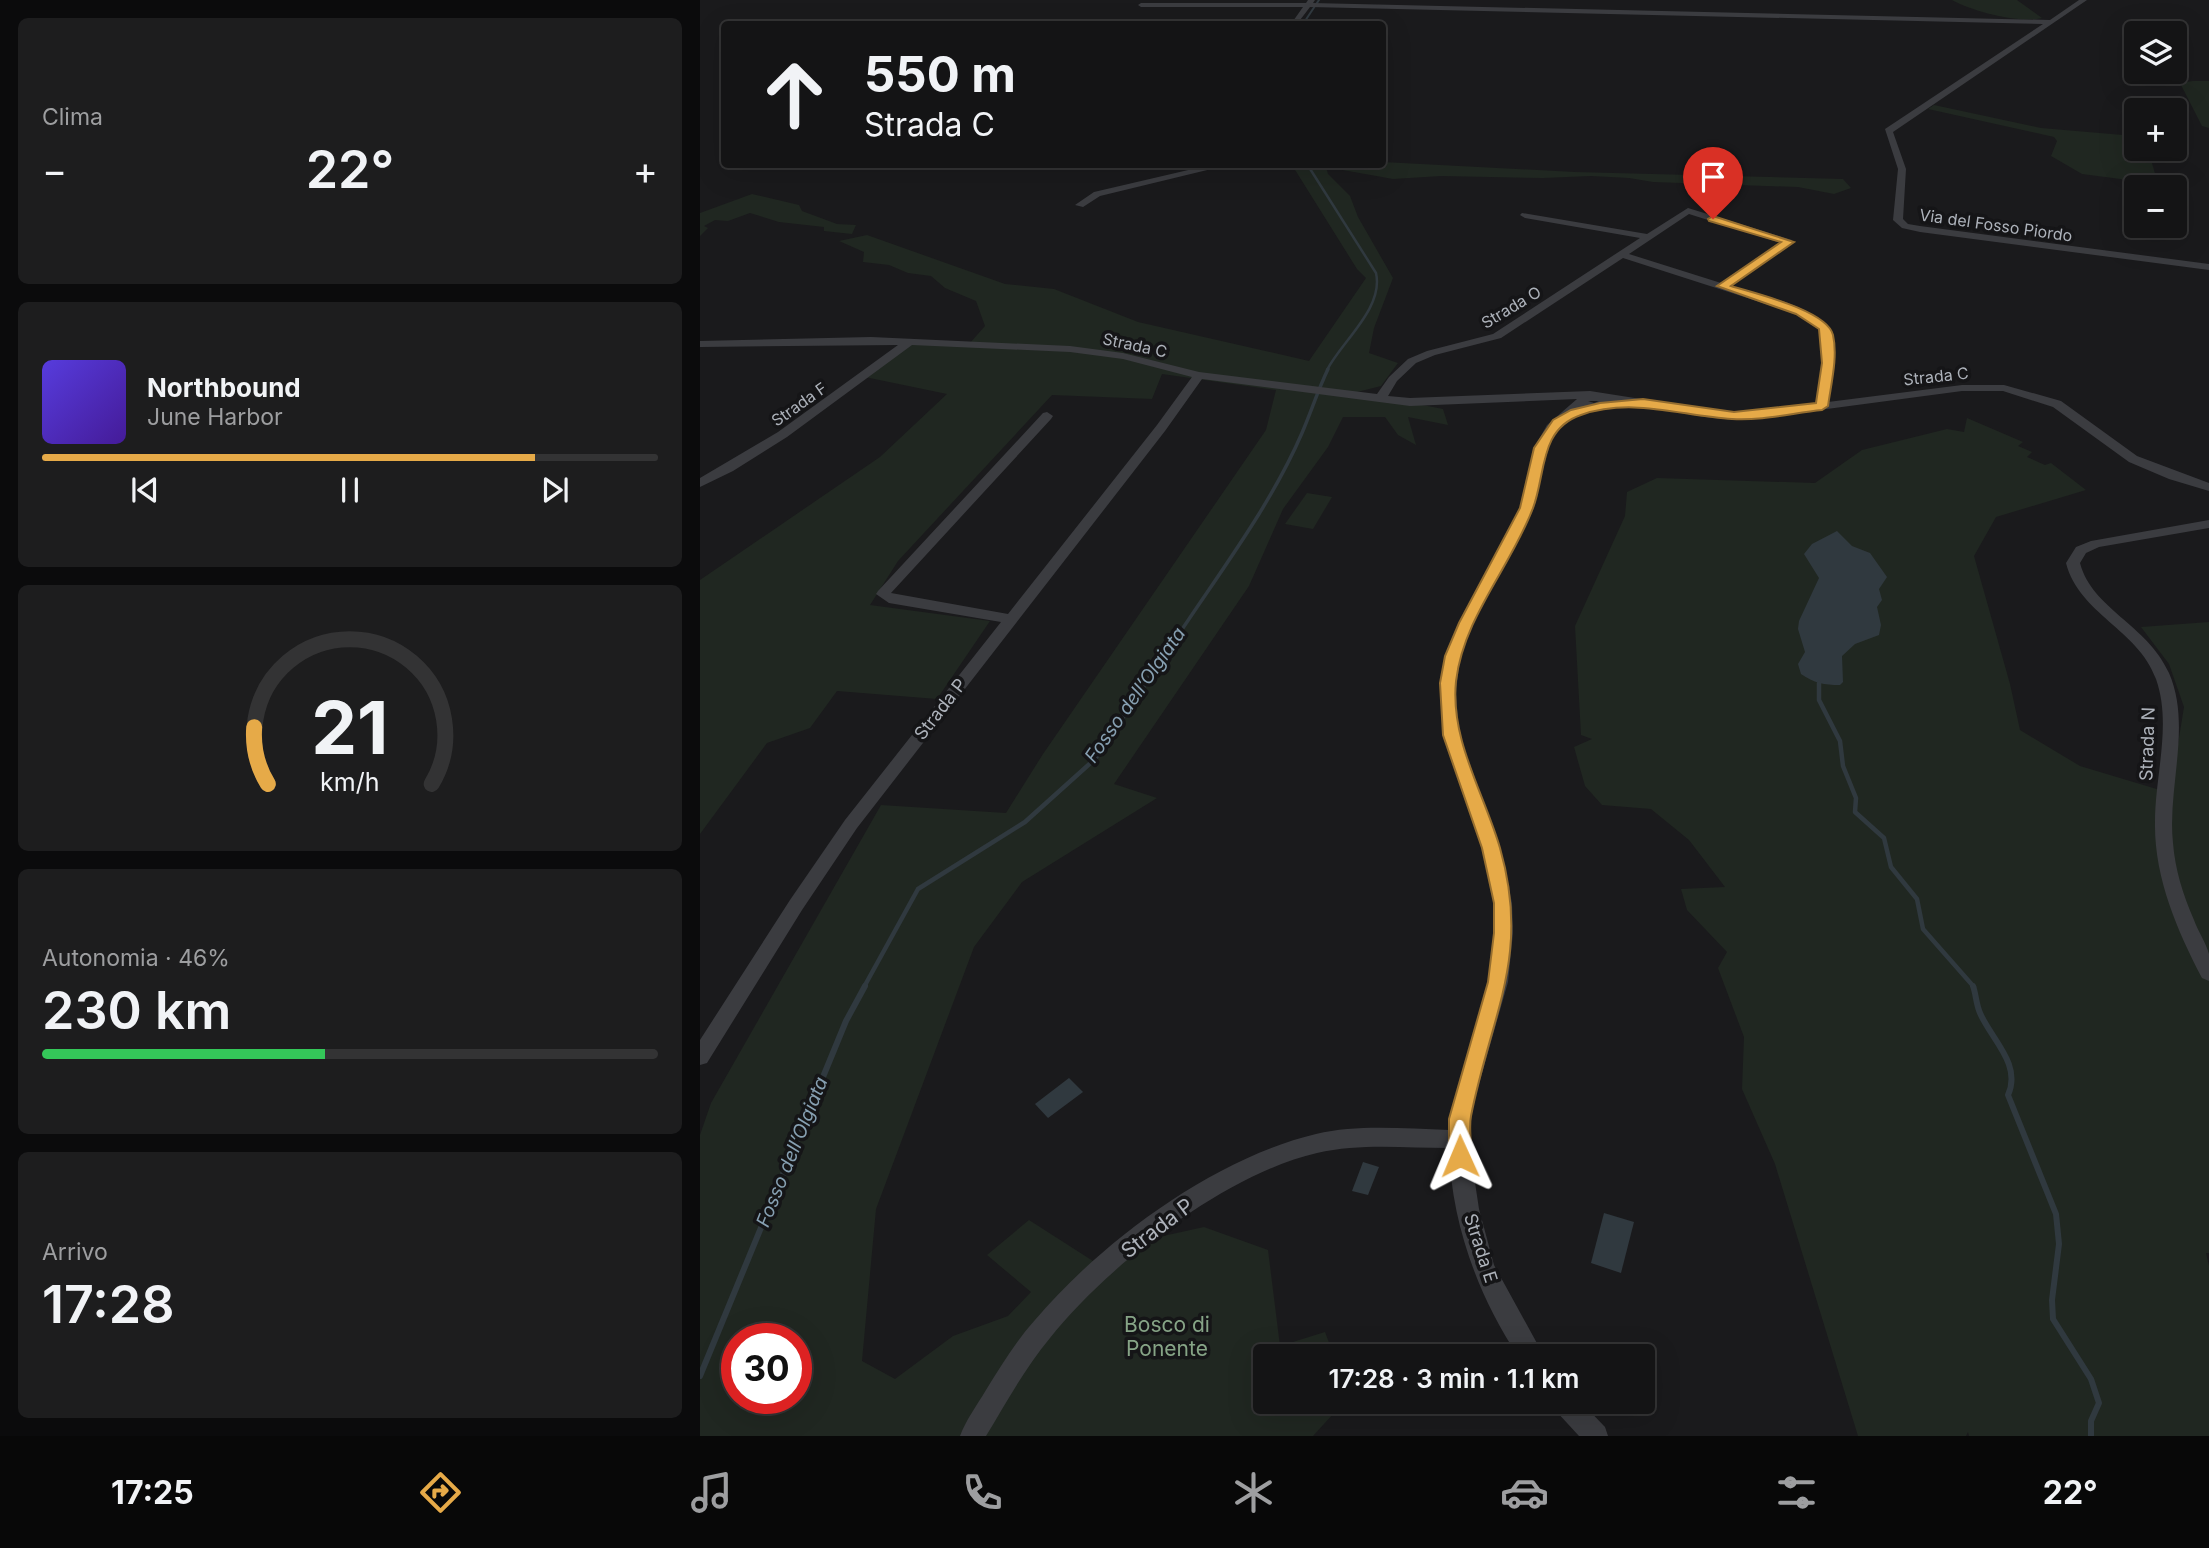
<!DOCTYPE html>
<html lang="it">
<meta charset="utf-8">
<style>
body{margin:0;font-family:Inter,sans-serif;background:#1d1d1e;color:#f1f3f6;height:100vh;display:flex;flex-direction:column;font-size:26px;white-space:nowrap}
*{box-sizing:border-box;margin:0}
p{font-size:23px;color:#9d9ea0}
.icon{flex:none;width:38px;height:38px;fill:none;stroke:currentColor;stroke-width:2;stroke-linecap:round;stroke-linejoin:round}
.map{position:relative;flex:1;overflow:hidden}
.sheet{display:flex;flex-direction:column;gap:18px;padding:18px;background:#0b0b0c;width:700px}
.sheet>*{flex:none}
.banner{position:absolute;left:21px;top:21px;width:665px;height:147px;border-radius:7px;box-shadow:0 7px 28px #0002,0 0 0 2px #333334;background:#141415;color:#f1f3f6;overflow:hidden}
.tools{position:absolute;left:1424px;top:21px;display:grid;gap:14px}
.tools a{display:grid;place-items:center;width:63px;height:63px;border-radius:7px;background:#141415;box-shadow:0 7px 28px #0002,0 0 0 2px #333334;font-size:35px}
.speed{position:absolute;left:21px;top:1323px;display:flex;gap:14px;font-size:35px;font-weight:700;text-align:center}
.speed>*{display:grid;place-content:center;width:91px;height:91px;border-radius:50%;background:#141415;box-shadow:0 7px 28px #0002,0 0 0 2px #333334;line-height:1}
.speed .limit{border:10px solid #d22;background:#fff;color:#111}
.pin{position:absolute;display:grid;place-items:center;width:60px;height:60px;color:#fff;margin:-72px -30px;border-radius:50% 50% 50% 0;rotate:-45deg;box-shadow:0 0 7px #0007}
.pin .icon{rotate:45deg}
.me{position:absolute;width:77px;margin:-38px;rotate:359deg;stroke-linejoin:round;filter:drop-shadow(0 0 5px #0008)}
.turn{display:flex;align-items:center;gap:24px;height:147px;padding:0 28px;font-size:32px}
.turn .icon{width:91px;height:91px;stroke-width:2.5}
.turn b{display:block;font-size:49px;line-height:60px}
.big{font-size:52px;font-weight:600;line-height:1.1}
.sheet .tile{flex:1;display:flex;flex-direction:column;justify-content:center;gap:10px;min-width:0;padding:0 24px;border-radius:10px;background:#1d1d1e}
.sheet .dial{align-items:center;gap:0}
.dial svg{height:182px;overflow:visible;fill:none;stroke:#333334;stroke-width:7;stroke-linecap:round;text-anchor:middle}
.dial text{fill:#f1f3f6;stroke:none}
.song{display:flex;align-items:center;gap:21px}
.cover{width:84px;height:84px;border-radius:10px;background:linear-gradient(135deg,hsl(250 70% 55%),hsl(260 70% 35%))}
.played{height:7px;border-radius:4px;background:linear-gradient(90deg,#e6aa48 80%,#333334 80%)}
.keys{display:flex;justify-content:space-around;direction:ltr}
.heat{display:flex;justify-content:space-between;align-items:center;font-size:38px;direction:ltr}
.charge{height:10px;border-radius:5px;background:linear-gradient(90deg,#34c759 46%,#333334 0)}
.trip{position:absolute;left:553px;top:1344px;width:402px;height:70px;border-radius:7px;background:#141415;box-shadow:0 7px 28px #0002,0 0 0 2px #333334;font-weight:600;line-height:70px;text-align:center}
.tab-bar{display:flex;height:112px;justify-content:space-around;align-items:center;background:#080808;color:#9d9ea0}
.tab-bar .icon{width:49px;height:49px}
.tab-bar .on{color:#e6aa48}
.tab-bar b{font-size:32px;color:#f1f3f6}
main{display:flex;flex:1;min-height:0}
.map>svg:first-child{display:block}
.green{fill:#202721;fill-rule:evenodd}
.water{fill:#30393f}
.lines{fill:none;stroke-linecap:round;stroke-linejoin:round}
.stream-far4{stroke:#30393f;stroke-width:2}
.stream-far3{stroke:#30393f;stroke-width:2.5}
.stream-far2{stroke:#30393f;stroke-width:3.5}
.stream-far1{stroke:#30393f;stroke-width:4.5}
.stream{stroke:#30393f;stroke-width:6}
.minor{fill:#3b3c40;fill-rule:evenodd}
.route{fill:#e6aa48;stroke:#966e2f;stroke-width:2}
.labels{text-anchor:middle;dominant-baseline:central;stroke-width:7;stroke-linejoin:round;paint-order:stroke}
.far-street-label{font-size:16px;fill:#adb2ba;stroke:#151517}
.street-label{font-size:18px;fill:#adb2ba;stroke:#151517}
.water-label{font-size:19px;font-style:italic;fill:#87a0b2;stroke:#151517}
.near-street-label{font-size:21px;fill:#adb2ba;stroke:#151517}
.near-park-label{font-size:21px;fill:#86a486;stroke:#151517}
</style>
<main>
<section class="sheet">
<div class="tile"><p>Clima</p>
<div class="heat"><a>−</a><b class="big">22°</b><a>+</a></div>
</div>
<div class="tile">
<div class="song"><i class="cover"></i><div><b>Northbound</b><p>June Harbor</p></div></div>
<div class="played"></div>
<div class="keys"><svg class="icon" aria-label="previous" viewBox="0 0 24 24"><path d="M18 5L8 12l10 7zM5 5v14"/></svg><svg class="icon" aria-label="pause" viewBox="0 0 24 24"><path d="M8 5v14M16 5v14"/></svg><svg class="icon" aria-label="next" viewBox="0 0 24 24"><path d="M6 5l10 7-10 7zM19 5v14"/></svg></div>
</div>
<div class="tile dial"><svg viewBox="0 0 100 80">
<path d="M14 69A42 42 0 1 1 86 69"/>
<path d="M14 69A42 42 0 0 1 8 44" stroke="#e6aa48"/>
<text x="50" y="56" font-size="32" font-weight="700">21</text>
<text x="50" y="72" font-size="11">km/h</text>
</svg></div>
<div class="tile"><p>Autonomia · 46%</p><b class="big">230 km</b><div class="charge"></div></div>
<div class="tile"><p>Arrivo</p><b class="big">17:28</b></div>
</section>
<div class="map">
<svg width="1509" height="1436" viewBox="0 0 1509 1436">
<rect width="100%" height="100%" fill="#1a1a1c"/>
<g class="green">
<path d="M1252,0H1317L1342,18C1319,24 1272,11 1252,0Z"/>
<path d="M1493,81H1509V128L1502,126L1480,83Z"/>
<path d="M1234,105L1341,128L1423,135L1426,147L1448,149L1456,177L1428,180L1382,174L1351,156L1357,141L1354,137L1228,109Z"/>
<path d="M683,162L875,172L1143,179L1151,188L1134,194L1098,187L953,182L929,178L891,176L843,178L741,176L693,179L626,167L628,174L650,196L658,217L693,278L674,328L669,353L698,363L681,386L657,392L743,409L748,425L708,417L716,445L698,435L685,417H643L628,447L583,509L549,586L414,784L457,798L322,882L274,947L176,1209L162,1361L195,1379L253,1336L308,1316L331,1292L287,1255L329,1220L393,1261L436,1242L504,1227L568,1250L580,1346L625,1332L634,1356H565V1402H644L613,1436H0V1135L11,1103L181,805L306,813L343,754L566,430L576,390L462,374L452,399L352,395L198,561L170,605L290,621L237,699L137,691L110,728L67,743L0,834V580L180,457L247,394L165,377L210,341L270,343L285,326L276,301L245,288L231,276L208,273L189,265L163,262L164,252L139,241L167,235L305,284L354,289L438,322L609,361L666,278L657,269L592,165L682,164ZM37,1339H96V1398H37Z"/>
<path d="M52,194L99,205L102,211L137,224L156,225L152,234L124,231V227L79,222L50,213L28,221L15,220L4,226L8,228L0,236V213Z"/>
<path d="M1267,418L1323,442L1318,446L1332,452L1327,457L1345,465L1351,463L1386,490L1296,517L1274,556L1310,684L1320,730L1380,766L1470,793L1484,707L1469,664L1441,627L1509,622V1253H1506L1509,1266V1436H1269L1268,1432L1266,1436H1158L1075,1164L1042,1089L1044,1037L1018,968L1027,952L987,910L981,889L1025,887L989,840L951,809L902,805L885,786L874,747L892,739L881,735L875,626L925,516L927,492L957,478L1115,483L1162,450L1247,429L1264,432Z"/>
<path d="M607,493L632,497L613,529L585,524Z"/>
</g>
<g class="water">
<path d="M1137,531L1152,546L1170,553L1187,577L1179,589L1182,600L1177,607L1181,625L1179,635L1155,644L1142,656L1143,682L1140,685C1124,685 1114,683 1101,674L1098,664L1105,652L1098,629L1099,621L1119,578L1104,554L1112,544Z"/>
<path d="M369,1078L383,1092L348,1118L335,1104Z"/>
<path d="M663,1162L679,1167L668,1195L652,1191Z"/>
<path d="M904,1213L934,1222L921,1273L891,1263Z"/>
</g>
<g class="lines">
<path class="stream-far4" d="M603,24L619,0"/>
<path class="stream-far3" d="M607,164L676,273C684,308 642,341 627,370"/>
<path class="stream-far2" d="M475,640C519,573 570,507 602,433C611,412 618,390 628,369"/>
<g class="stream-far1">
<path d="M1119,683V700L1140,741L1143,766L1156,798L1155,812L1184,838L1191,867L1217,899L1223,929L1274,987"/>
<path d="M164,987L218,889L325,822L395,759L476,638"/>
</g>
<g class="stream">
<path d="M1273,986C1276,994 1276,1004 1280,1013C1291,1039 1322,1064 1308,1095L1356,1214L1359,1244L1352,1300L1353,1319L1391,1379L1399,1403L1391,1421V1436"/>
<path d="M0,1376L146,1021L165,986"/>
</g>
<g class="minor">
<path d="M608,0H615L613,3L1350,20L1379,0H1387L1193,132L1206,169L1203,219L1208,224L1220,226L1509,264V270L1220,232L1202,228L1193,220L1198,169L1185,129L1343,24L610,7L597,24H591L603,7H441L438,5L441,3H606Z"/>
<path d="M514,164H532L400,196L383,207L375,205L394,192Z"/>
<path d="M988,208L1092,240V244L1030,286C1059,295 1127,306 1133,341C1136,361 1131,382 1128,402L1262,385H1304L1361,401L1437,456L1509,483V491L1469,479L1429,462L1353,407L1303,391H1262L1044,420L1011,418L911,401L907,409C898,411 891,411 882,407L856,430L846,448L834,508L773,623L760,656L756,693L759,735L800,847L812,903L813,933L808,982L769,1119L771,1156L779,1209L794,1265L844,1356H818C778,1296 751,1222 749,1148C705,1148 660,1143 617,1153C525,1174 407,1266 350,1338C325,1368 306,1403 286,1436H260C266,1420 277,1405 286,1390C301,1366 316,1341 335,1320C402,1241 514,1158 616,1134C659,1124 705,1129 749,1130V1119L788,982L795,933L794,903L782,847L743,735L740,693L746,656L759,623L820,508L834,448L847,425L877,399L710,406L502,379L465,431L157,828L102,910L7,1063L0,1065V1040L90,900L145,820L301,622L189,603L176,594L178,591L343,413L347,412L353,416L351,419L191,593L308,614L457,425L492,377L423,359L370,352L212,345L87,437L33,471L0,487V478L78,432L198,345L0,347V341L171,337L370,346L423,353L499,372L677,394L689,377L708,359L727,351L793,334L940,238L825,218L820,215L822,213L947,234ZM989,214L1081,243L1021,283L929,254ZM923,258L1088,311C1097,314 1106,317 1113,323C1132,340 1119,382 1116,403L1044,412L1011,410L890,391L710,398L688,396L697,381L716,363L735,355L801,338ZM888,401H899L894,403Z"/>
<path d="M1509,520V528L1399,547L1386,553L1380,563C1392,609 1447,624 1469,673C1492,726 1467,788 1473,843C1475,869 1483,895 1494,920C1498,931 1506,943 1509,954C1509,962 1509,972 1509,981L1502,978C1477,930 1454,877 1455,822C1455,775 1472,724 1456,679C1438,629 1379,614 1366,563L1376,547L1391,541Z"/>
<path d="M853,1402H881L905,1427L908,1436H879L856,1411Z"/>
</g>
</g>
<path class="route" d="M1013,216L1094,242L1031,286C1053,293 1127,310 1133,335C1138,357 1131,384 1128,406L1122,410C1093,413 1061,421 1032,419C981,416 932,397 881,415C839,429 846,474 833,508C811,567 764,616 756,681C750,740 784,793 800,848C831,957 791,1014 771,1116C768,1131 774,1148 768,1163L760,1166L752,1163L749,1156V1119L788,982L794,933V903L782,848L743,735L740,683L745,656L759,623L820,508L834,448L853,420L871,410L900,403L943,399L1034,412L1116,403L1122,363L1119,329L1096,314L1017,286L1081,242L1009,221L1008,219Z"/>
<g class="labels">
<g class="far-street-label">
<text transform="translate(1296 225) rotate(8)">Via del Fosso Piordo</text>
<text transform="translate(811 307) rotate(-31)">Strada O</text>
<text transform="translate(435 345) rotate(12)">Strada C</text>
<text transform="translate(1236 376) rotate(-6)">Strada C</text>
<text transform="translate(99 404) rotate(-35)">Strada F</text>
</g>
<g class="street-label">
<text transform="translate(240 709) rotate(-52)">Strada P</text>
<text transform="translate(1447 744) rotate(-88)">Strada N</text>
<text transform="translate(781 1248) rotate(72)">Strada E</text>
</g>
<g class="water-label">
<text transform="translate(435 695) rotate(-55)">Fosso dell’Olgiata</text>
<text transform="translate(92 1152) rotate(-68)">Fosso dell’Olgiata</text>
</g>
<g class="near-street-label">
<text transform="translate(457 1228) rotate(-37)">Strada P</text>
</g>
<g class="near-park-label">
<text x="467" y="1324">Bosco di<tspan x="467" dy="24">Ponente</tspan></text>
</g>
</g>
</svg>
<div class="tools">
<a><svg class="icon" aria-label="layers" viewBox="0 0 24 24"><path d="M12 4l9 5-9 5-9-5zM3 14l9 5 9-5"/></svg></a>
<a>+</a>
<a>−</a>
</div>
<div class="speed"><div class="limit">30</div></div>
<div class="pin" style="left:1013px;top:219px;background:#d93025"><svg class="icon" aria-label="arrive" viewBox="0 0 24 24"><path d="M6 21V4h12l-3 4 3 4H6"/></svg></div>
<svg class="me" style="left:760px;top:1156px" viewBox="-20 -20 40 40"><path d="M0-17L14 15 0 8-14 15z" fill="#e6aa48" stroke="#fff" stroke-width="4"/></svg>
<div class="trip">17:28 · 3 min · 1.1 km</div>
<div class="banner">
<div class="turn"><svg class="icon" aria-label="ahead" viewBox="0 0 24 24"><path d="M12 20V5M6 11l6-6 6 6"/></svg><div><b>550 m</b>Strada C</div></div>
</div>
</div>
</main>
<nav class="tab-bar">
<b>17:25</b>
<svg class="icon on" aria-label="directions" viewBox="0 0 24 24"><path d="M12 3l9 9-9 9-9-9zM9 14v-3h6M13 9l2 2-2 2"/></svg>
<svg class="icon" aria-label="music" viewBox="0 0 24 24"><path d="M9 18V5l10-2v13"/><circle cx="6" cy="18" r="3"/><circle cx="16" cy="16" r="3"/></svg>
<svg class="icon" aria-label="phone" viewBox="0 0 24 24"><path d="M5 4h4l2 5-3 2q2 4 5 5l2-3 5 2v4C11 20 4 13 5 4z"/></svg>
<svg class="icon" aria-label="climate" viewBox="0 0 24 24"><path d="M12 3v18M4 7l16 10M4 17L20 7"/></svg>
<svg class="icon" aria-label="car" viewBox="0 0 24 24"><path d="M5 17H2v-5l4-1 3-4h7l3 4 3 1v5h-3M9 17h6M6 11h13"/><circle cx="7" cy="17" r="2"/><circle cx="17" cy="17" r="2"/></svg>
<svg class="icon" aria-label="filters" viewBox="0 0 24 24"><path d="M4 7h16M4 17h16"/><circle cx="9" cy="7" r="2"/><circle cx="15" cy="17" r="2"/></svg>
<b>22°</b>
</nav>
